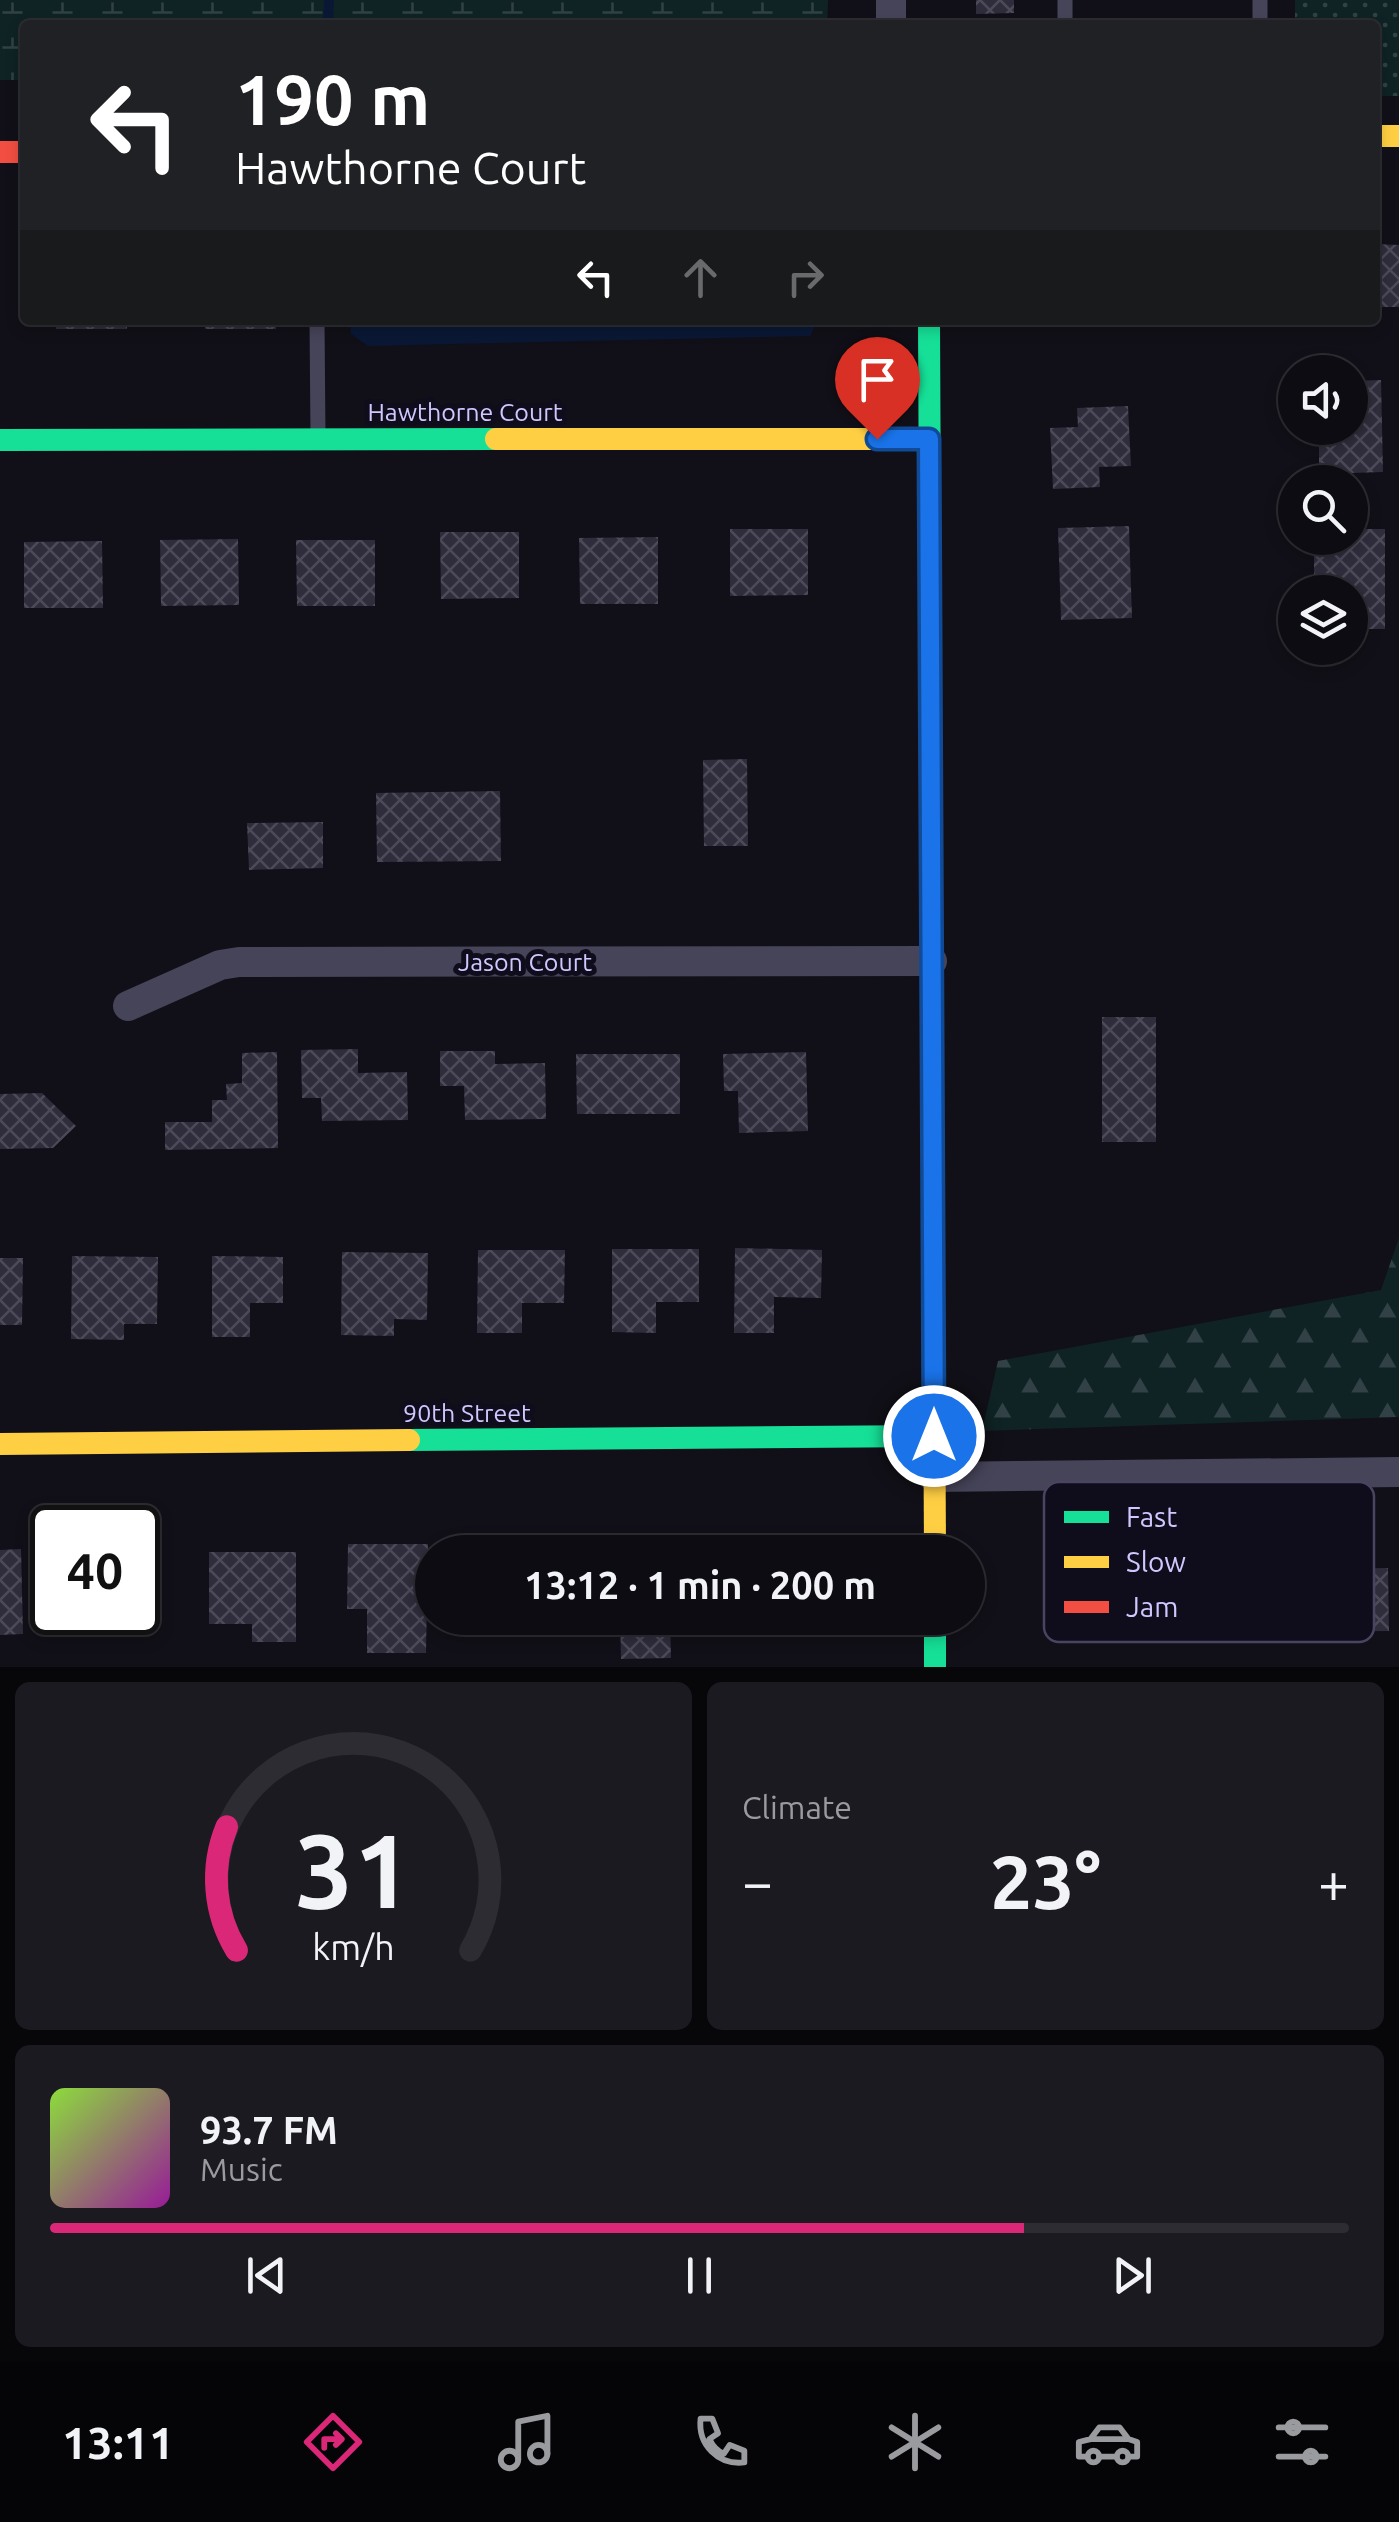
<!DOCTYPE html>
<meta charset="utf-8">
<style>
body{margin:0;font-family:Ubuntu,sans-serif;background:#1b1a20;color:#f1f3f6;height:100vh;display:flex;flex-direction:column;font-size:38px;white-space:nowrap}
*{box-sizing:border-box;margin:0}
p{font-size:32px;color:#9a9b9f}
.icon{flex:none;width:55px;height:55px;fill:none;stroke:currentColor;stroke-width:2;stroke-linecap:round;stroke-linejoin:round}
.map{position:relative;height:1667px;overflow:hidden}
.panel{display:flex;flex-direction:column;gap:15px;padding:15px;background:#07070a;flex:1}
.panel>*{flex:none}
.guide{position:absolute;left:20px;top:20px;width:1360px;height:305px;border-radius:10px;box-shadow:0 5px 15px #0003,0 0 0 2px #2d2c32;background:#202124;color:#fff;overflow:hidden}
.fabs{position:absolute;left:1278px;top:355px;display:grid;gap:20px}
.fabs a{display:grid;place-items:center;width:90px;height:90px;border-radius:50%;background:#0d0c12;box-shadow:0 5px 15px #0003,0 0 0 2px #2d2c32;font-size:50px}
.speed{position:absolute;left:30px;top:1505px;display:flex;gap:20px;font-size:50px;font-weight:700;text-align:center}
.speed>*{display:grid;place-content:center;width:130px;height:130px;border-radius:50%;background:#0d0c12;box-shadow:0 5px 15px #0003,0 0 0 2px #2d2c32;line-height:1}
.speed .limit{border:5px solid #111;border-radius:15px;background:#fff;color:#111}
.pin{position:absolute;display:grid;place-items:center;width:85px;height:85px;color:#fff;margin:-102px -42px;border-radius:50% 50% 50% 0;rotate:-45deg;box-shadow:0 0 10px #0007}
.pin .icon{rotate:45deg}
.me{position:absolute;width:110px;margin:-55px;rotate:0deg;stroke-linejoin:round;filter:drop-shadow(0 0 8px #0008)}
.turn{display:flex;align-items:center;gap:35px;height:210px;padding:0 50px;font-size:45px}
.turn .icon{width:130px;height:130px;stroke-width:2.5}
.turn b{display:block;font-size:70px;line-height:85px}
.lanes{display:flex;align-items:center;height:95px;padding:0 50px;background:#0003;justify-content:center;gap:50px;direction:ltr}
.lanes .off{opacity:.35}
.big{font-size:75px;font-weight:700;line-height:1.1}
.panel .card{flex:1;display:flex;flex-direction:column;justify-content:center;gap:15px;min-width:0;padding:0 35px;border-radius:15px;background:#1b1a20}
.panel .dial{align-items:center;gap:0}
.dial svg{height:260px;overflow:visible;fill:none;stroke:#2d2c32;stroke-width:7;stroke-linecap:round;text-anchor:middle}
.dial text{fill:#f1f3f6;stroke:none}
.song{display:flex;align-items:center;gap:30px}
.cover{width:120px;height:120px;border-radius:15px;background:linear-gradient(135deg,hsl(90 70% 55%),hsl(300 70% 35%))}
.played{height:10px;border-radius:5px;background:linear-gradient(90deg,#db2777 75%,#2d2c32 75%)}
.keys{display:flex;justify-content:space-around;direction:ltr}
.heat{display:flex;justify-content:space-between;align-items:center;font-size:55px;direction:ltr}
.panel .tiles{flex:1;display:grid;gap:15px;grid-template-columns:1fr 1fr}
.card:last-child{grid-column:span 2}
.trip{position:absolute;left:415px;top:1535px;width:570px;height:100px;border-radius:50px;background:#0d0c12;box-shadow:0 5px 15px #0003,0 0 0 2px #2d2c32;font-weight:700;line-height:100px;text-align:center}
.menu{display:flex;height:160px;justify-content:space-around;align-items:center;background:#050507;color:#9a9b9f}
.menu .icon{width:70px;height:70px}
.menu .active{color:#db2777}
.menu b{font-size:45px;color:#f1f3f6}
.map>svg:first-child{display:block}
.forest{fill:url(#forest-firs)}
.wetland{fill:url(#wetland-marsh)}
.park{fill:url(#park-dots)}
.water{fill:#0a1835}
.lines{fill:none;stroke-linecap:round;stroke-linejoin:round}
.stream{stroke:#0a1835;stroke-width:10}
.building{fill:url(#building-cross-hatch)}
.lane{stroke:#464459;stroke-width:15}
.street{stroke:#464459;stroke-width:30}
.fast{stroke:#16e098;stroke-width:22}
.slow{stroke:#ffcf43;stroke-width:22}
.jam{stroke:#f24e42;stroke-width:22}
.route-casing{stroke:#114b97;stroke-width:25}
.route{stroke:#1a73e8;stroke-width:18}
.labels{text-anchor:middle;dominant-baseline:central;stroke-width:10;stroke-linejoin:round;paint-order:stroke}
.street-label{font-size:25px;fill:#cfc8fe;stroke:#0f0c1c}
.key{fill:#0f0c1c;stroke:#494460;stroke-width:2.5}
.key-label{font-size:28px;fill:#cfc8fe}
</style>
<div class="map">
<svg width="1399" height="1667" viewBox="0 0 1399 1667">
<defs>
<pattern id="forest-firs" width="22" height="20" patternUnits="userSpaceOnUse" patternTransform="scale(2.5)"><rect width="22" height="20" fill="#0f2324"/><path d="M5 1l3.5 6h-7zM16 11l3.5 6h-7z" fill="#314145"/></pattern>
<pattern id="wetland-marsh" width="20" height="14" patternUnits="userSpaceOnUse" patternTransform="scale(2.5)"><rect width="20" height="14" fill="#0f2324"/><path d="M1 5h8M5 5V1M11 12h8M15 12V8" fill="none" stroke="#314145"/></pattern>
<pattern id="park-dots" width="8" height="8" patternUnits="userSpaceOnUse" patternTransform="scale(2.5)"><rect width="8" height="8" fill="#0f2324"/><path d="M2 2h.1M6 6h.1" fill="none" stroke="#314145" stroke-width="1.8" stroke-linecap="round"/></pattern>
<pattern id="building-cross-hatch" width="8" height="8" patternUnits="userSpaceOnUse" patternTransform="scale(2.5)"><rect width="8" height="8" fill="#2f2c3c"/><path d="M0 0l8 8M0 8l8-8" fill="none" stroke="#4c4959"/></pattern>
</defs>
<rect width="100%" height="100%" fill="#111018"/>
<path class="forest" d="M1399,1238V1417L982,1431L998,1361L1381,1290Z"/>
<path class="wetland" d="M0,0H828L827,25H25V80H0Z"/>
<path class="park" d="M1295,0H1399V96H1375V25H1295Z"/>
<path class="water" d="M350,320H818L810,336L368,346L351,334Z"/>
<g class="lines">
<path class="stream" d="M328,25L329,0"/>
</g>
<g class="building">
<path d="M976,0H1014V13L976,14Z"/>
<path d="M1375,244L1399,245V307H1375Z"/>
<rect x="56" y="320" width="71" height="9"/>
<rect x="205" y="320" width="71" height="9"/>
<path d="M1381,380L1383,472L1319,474V428H1350V381Z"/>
<path d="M1128,406L1131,466L1099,467L1100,487L1053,489L1050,428L1078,427L1077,408Z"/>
<path d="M1129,526L1132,618L1061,620L1058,528Z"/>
<path d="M730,529H808V595L730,596Z"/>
<path d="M1350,529H1385V629H1350V592H1314V538H1350Z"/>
<path d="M440,532H519V598L441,599Z"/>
<path d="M658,537V604H580L579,538Z"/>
<path d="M238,539L239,605L161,606L160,540Z"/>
<path d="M296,540H375V606H297Z"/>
<path d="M102,541L103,608H24V542Z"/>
<path d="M747,759L748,846H704L703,760Z"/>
<path d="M500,791L501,861L377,862L376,793Z"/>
<path d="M323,822V868L249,870L247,823Z"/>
<rect x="1102" y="1017" width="54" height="125"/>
<path d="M358,1049V1073L407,1072L408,1120L322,1121L321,1098H302L301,1050Z"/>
<path d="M440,1051H495V1064L545,1063L546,1119L465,1120L464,1086H440Z"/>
<path d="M277,1052L278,1148L165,1150V1122H212V1100H227L226,1084L242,1083V1053Z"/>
<path d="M806,1052L808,1131L739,1133L738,1091H724L723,1054Z"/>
<path d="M576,1054H680V1114H577Z"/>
<path d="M42,1093L76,1126L53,1148L0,1149V1094Z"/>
<path d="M735,1248L822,1250L821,1298L774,1297V1333H734Z"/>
<path d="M612,1249H699V1302H656V1333L612,1332Z"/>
<path d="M478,1250H565L564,1303H522V1333H477Z"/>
<path d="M342,1252L428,1253L427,1320L394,1319V1336L341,1335Z"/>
<path d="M72,1256L158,1257L157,1324H124V1340L71,1339Z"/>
<path d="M212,1256L283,1257V1303H250V1337H212Z"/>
<path d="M0,1258H23L22,1325H0Z"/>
<path d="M348,1544H428L426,1653H367V1609H347Z"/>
<path d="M689,1544V1552H645L644,1545Z"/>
<path d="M746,1547L835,1548L834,1552H746Z"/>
<path d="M21,1549L23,1634L0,1635V1550Z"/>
<path d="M209,1552H296V1642H252V1624H209Z"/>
<path d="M138,1559H157V1630H70V1612H138Z"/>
<path d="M1388,1568L1389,1631L1273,1632L1272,1570Z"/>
<rect x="479" y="1618" width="87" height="5"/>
<path d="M620,1618H670L671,1658L621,1659Z"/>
</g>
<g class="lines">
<g class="lane">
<path d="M1065,0V25"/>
<path d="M1260,25V0"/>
<path d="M317,320L318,436"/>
</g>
<g class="street">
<path d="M891,0V25"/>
<path d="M128,1006L220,965L239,962L932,961"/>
<path d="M934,1477L1399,1472"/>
</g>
<g class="fast">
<path d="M929,320L934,1362"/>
<path d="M0,440L496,439"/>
<path d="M409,1440L934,1436"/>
<path d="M935,1618V1667"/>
</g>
<g class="slow">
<path d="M1375,136H1399"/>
<path d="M496,439H929"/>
<path d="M934,1362L935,1552"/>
<path d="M0,1444L409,1440"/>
</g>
<path class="jam" d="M0,152H25"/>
</g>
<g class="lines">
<defs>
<path id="route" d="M877,439H929L934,1436"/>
</defs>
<use href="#route" class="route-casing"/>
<use href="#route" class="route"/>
</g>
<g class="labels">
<g class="street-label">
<text x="465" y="412">Hawthorne Court</text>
<text x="525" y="962">Jason Court</text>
<text x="467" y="1413">90th Street</text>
</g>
</g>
<rect x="1044" y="1482" width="330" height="160" rx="15" class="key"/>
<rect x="1064" y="1511" width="45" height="12" fill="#16e098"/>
<rect x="1064" y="1556" width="45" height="12" fill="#ffcf43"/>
<rect x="1064" y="1601" width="45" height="12" fill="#f24e42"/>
<g class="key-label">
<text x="1126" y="1527">Fast</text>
<text x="1126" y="1572">Slow</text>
<text x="1126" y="1617">Jam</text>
</g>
</svg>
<div class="fabs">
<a><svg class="icon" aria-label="sound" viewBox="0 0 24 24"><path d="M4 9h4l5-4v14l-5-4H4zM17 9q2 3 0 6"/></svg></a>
<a><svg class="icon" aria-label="search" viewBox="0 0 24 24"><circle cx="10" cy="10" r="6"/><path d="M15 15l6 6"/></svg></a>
<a><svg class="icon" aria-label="layers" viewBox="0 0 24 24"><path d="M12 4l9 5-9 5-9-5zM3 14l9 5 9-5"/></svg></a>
</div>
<div class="speed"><div class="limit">40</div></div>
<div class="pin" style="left:877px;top:439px;background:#d93025"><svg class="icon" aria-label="arrive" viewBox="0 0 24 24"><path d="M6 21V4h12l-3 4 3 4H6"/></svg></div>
<svg class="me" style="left:934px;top:1436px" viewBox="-20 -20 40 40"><circle r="17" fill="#1a73e8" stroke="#fff" stroke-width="3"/><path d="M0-11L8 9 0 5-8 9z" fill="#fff"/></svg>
<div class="trip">13:12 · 1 min · 200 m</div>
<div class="guide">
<div class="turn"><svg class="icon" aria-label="left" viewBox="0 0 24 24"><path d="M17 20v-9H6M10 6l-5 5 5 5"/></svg><div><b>190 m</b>Hawthorne Court</div></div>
<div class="lanes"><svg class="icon" aria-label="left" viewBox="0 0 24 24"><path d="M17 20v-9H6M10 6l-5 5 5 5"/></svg><svg class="icon off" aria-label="ahead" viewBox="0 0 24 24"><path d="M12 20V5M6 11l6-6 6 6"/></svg><svg class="icon off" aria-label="right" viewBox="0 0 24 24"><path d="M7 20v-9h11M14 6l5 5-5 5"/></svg></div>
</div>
</div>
<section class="panel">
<div class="tiles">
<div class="card dial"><svg viewBox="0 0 100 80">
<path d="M14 69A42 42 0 1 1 86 69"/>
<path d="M14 69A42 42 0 0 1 11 31" stroke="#db2777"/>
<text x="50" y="56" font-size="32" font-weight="700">31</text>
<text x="50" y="72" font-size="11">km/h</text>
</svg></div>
<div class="card"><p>Climate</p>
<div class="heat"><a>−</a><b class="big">23°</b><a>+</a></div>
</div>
<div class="card">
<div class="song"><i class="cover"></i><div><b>93.7 FM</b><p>Music</p></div></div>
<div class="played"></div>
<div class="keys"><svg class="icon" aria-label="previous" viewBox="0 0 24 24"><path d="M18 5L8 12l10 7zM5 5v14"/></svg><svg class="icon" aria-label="pause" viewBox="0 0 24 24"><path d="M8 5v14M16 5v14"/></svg><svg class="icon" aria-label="next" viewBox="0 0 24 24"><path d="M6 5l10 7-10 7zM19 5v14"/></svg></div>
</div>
</div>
</section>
<nav class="menu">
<b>13:11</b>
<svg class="icon active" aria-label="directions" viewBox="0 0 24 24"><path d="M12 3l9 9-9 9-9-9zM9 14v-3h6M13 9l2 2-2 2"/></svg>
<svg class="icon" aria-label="music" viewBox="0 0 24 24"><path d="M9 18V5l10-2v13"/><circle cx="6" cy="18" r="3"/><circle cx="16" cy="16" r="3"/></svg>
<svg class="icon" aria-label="phone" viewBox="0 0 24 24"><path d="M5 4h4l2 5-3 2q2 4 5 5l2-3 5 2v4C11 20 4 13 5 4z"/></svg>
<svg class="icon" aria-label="climate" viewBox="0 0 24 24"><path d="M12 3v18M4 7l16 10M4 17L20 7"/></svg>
<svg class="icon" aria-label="car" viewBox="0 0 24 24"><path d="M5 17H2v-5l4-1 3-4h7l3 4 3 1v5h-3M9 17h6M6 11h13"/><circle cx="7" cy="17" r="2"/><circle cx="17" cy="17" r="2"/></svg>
<svg class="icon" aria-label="filters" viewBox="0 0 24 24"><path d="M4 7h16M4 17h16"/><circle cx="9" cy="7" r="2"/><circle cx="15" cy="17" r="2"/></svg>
</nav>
